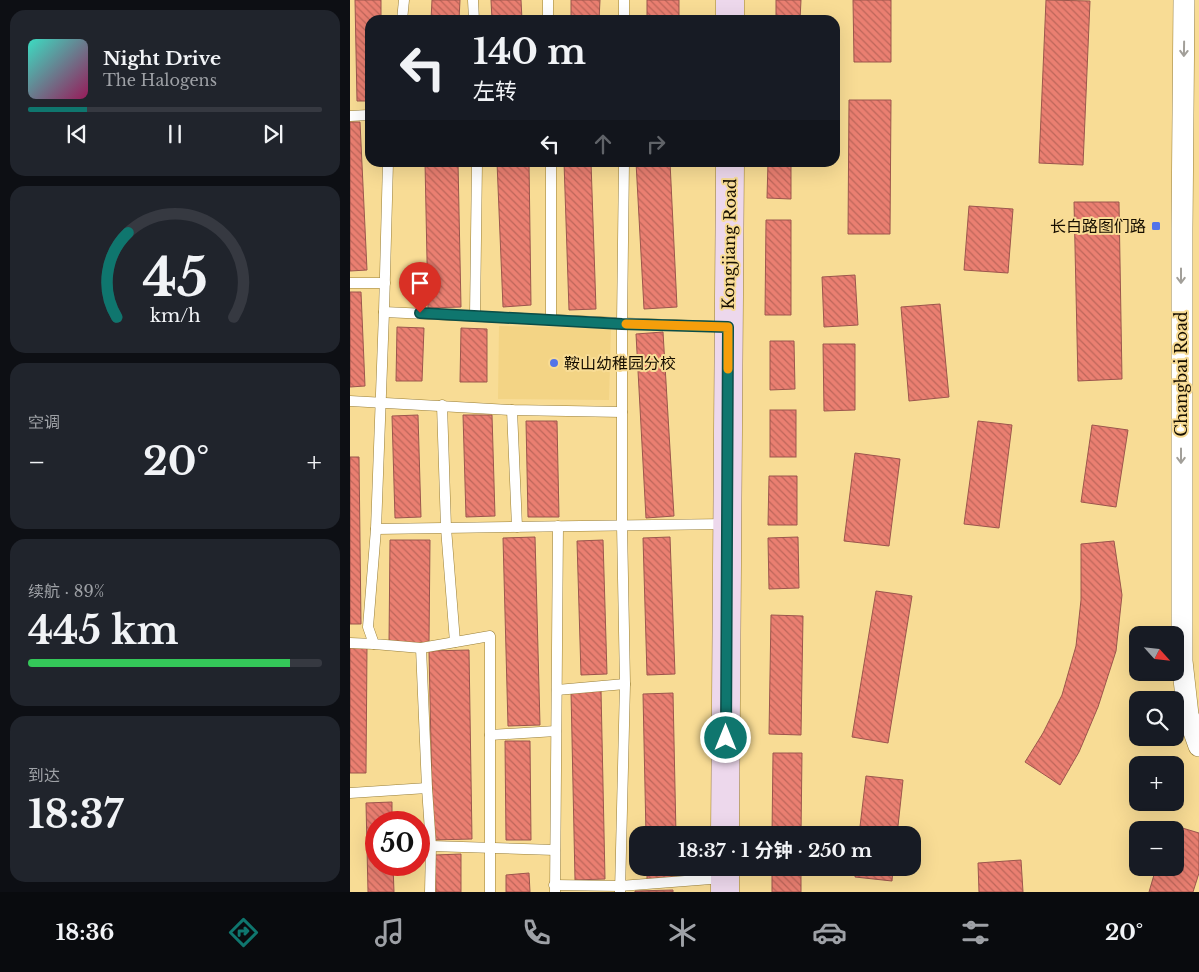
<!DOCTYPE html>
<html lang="zh">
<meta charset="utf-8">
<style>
body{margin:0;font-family:"Libre Baskerville","Noto Sans SC",serif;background:#20242c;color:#f1f3f6;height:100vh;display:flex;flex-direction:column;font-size:19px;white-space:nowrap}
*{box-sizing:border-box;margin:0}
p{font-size:16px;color:#9ea1a6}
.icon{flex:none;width:28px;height:28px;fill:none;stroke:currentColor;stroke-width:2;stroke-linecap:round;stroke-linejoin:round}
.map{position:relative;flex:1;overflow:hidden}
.sheet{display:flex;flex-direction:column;gap:10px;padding:10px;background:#0d0f14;width:350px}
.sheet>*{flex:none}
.hud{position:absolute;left:15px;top:15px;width:475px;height:152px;border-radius:15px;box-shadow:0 5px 20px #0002;background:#171b24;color:#f1f3f6;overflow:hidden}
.needle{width:32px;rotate:117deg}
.tools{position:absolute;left:779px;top:626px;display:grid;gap:10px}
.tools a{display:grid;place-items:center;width:55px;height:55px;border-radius:10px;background:#171b24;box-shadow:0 5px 20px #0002;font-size:25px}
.speed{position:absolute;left:15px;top:811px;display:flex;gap:10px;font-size:25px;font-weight:700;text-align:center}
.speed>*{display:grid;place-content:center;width:65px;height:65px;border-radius:50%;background:#171b24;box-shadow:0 5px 20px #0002;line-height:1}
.speed .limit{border:8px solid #d22;background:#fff;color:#111}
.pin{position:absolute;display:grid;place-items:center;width:42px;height:42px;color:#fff;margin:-51px -21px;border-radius:50% 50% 50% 0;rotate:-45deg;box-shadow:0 0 5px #0007}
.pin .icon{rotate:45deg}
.me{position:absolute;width:55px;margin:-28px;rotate:0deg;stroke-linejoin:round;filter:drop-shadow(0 0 4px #0008)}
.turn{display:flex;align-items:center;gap:18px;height:105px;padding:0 25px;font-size:22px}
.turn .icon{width:65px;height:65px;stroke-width:2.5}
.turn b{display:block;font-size:35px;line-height:42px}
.lanes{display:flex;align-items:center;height:48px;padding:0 25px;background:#0003;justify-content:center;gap:25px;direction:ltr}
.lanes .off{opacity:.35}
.big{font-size:38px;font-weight:700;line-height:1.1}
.sheet .card{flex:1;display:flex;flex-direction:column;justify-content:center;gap:8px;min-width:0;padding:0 18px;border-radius:15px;background:#20242c}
.sheet .dial{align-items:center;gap:0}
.dial svg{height:130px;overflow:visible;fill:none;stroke:#363941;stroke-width:7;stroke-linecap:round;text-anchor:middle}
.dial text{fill:#f1f3f6;stroke:none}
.song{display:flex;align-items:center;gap:15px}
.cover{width:60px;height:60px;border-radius:8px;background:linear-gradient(135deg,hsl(170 70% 55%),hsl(330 70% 35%))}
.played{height:5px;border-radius:2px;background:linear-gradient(90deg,#0f766e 20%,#363941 20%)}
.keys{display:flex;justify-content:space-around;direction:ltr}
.heat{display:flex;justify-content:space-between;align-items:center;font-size:28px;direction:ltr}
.charge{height:8px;border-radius:4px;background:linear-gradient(90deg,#34c759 89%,#363941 0)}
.trip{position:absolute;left:279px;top:826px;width:292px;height:50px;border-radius:15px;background:#171b24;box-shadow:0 5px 20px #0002;font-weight:700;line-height:50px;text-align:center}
.menu{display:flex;height:80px;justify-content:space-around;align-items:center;background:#090b0e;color:#9ea1a6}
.menu .icon{width:35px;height:35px}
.menu .selected{color:#0f766e}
.menu b{font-size:22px;color:#f1f3f6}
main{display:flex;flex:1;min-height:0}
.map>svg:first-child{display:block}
.built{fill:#f3d485}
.building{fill:url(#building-back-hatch);stroke:#9c564d}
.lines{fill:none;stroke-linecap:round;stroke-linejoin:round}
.service-casing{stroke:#987e37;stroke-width:11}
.minor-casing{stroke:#987e37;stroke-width:22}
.secondary-casing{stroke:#987e37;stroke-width:29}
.service{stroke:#fff;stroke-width:10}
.minor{stroke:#fff;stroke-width:21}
.secondary{stroke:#edd8ec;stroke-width:28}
.oneway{stroke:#a29f99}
.route-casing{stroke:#0a4d48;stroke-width:12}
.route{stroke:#0f766e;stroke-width:9}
.slow{stroke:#f59e0b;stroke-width:9}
.poi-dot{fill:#5374e9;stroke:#f8dc95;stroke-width:2}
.labels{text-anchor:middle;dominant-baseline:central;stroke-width:4;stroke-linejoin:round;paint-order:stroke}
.poi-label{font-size:16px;fill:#160e00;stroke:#f8dc95;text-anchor:end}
.street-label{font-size:16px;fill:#160e00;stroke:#f8dc95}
</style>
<main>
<section class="sheet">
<div class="card">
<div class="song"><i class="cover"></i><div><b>Night Drive</b><p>The Halogens</p></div></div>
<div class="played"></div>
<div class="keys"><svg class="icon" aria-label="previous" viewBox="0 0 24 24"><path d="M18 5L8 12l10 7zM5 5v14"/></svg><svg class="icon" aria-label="pause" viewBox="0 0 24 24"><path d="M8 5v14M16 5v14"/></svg><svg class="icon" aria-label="next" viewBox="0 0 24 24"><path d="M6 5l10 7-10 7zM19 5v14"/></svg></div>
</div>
<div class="card dial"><svg viewBox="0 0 100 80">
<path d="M14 69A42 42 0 1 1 86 69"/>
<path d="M14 69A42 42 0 0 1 21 17" stroke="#0f766e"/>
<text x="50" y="56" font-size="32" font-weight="700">45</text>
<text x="50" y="72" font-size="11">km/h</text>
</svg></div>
<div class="card"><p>空调</p>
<div class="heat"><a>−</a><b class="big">20°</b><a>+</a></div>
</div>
<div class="card"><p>续航 · 89%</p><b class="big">445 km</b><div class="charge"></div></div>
<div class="card"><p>到达</p><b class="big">18:37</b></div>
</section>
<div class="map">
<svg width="849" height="892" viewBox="0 0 849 892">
<defs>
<pattern id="building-back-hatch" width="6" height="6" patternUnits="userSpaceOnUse" patternTransform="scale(1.25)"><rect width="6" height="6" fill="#ea7f71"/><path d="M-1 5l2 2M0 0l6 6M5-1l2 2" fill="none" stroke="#bd665a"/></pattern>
</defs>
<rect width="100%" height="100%" fill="#f8dc95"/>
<path class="built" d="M149,326L261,328L259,400L148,399Z"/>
<g class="building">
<path d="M5,0H31V20H20V101H7Z"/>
<path d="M82,0H110L109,20H81Z"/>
<path d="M141,0H171L172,20H142Z"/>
<path d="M221,0H250L249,20H221Z"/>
<rect x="297" y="0" width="32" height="20"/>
<path d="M426,0H451L450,20H426Z"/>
<path d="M503,0H541V62H504Z"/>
<path d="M696,0L740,1L733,165L689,163Z"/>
<path d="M499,100H541L540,234H498Z"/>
<path d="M0,122H10L17,270L0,271Z"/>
<path d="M75,162H108L111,307L78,308Z"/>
<path d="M147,162H179L181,305L153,307Z"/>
<path d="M214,162H241L246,309L219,310Z"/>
<path d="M286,162H320L327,307L294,309Z"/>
<path d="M418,162H441V199L417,198Z"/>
<path d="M724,202H769L772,379L728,381Z"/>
<path d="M619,206L663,209L658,273L614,270Z"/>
<path d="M416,220H441V315H415Z"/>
<path d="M505,275L508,325L474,327L472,277Z"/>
<path d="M0,292H11L15,386L0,387Z"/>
<path d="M590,304L599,397L559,401L551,307Z"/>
<path d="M47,327L74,328L72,381H46Z"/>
<path d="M111,328L137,329V382H110Z"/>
<path d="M313,332L324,516L296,518L286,334Z"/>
<path d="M420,341H444L445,389L420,390Z"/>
<path d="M473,344H505V410L474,411Z"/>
<rect x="420" y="410" width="26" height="47"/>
<path d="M68,415L71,517L45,518L42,416Z"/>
<path d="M113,415H142L145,516L116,517Z"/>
<path d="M176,421H207L209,517H178Z"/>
<path d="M628,421L662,425L649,528L614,524Z"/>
<path d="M742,425L778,430L766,507L731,502Z"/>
<path d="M505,453L550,459L539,546L494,541Z"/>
<path d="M0,457H9L11,624H0Z"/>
<path d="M419,476H447V525H418Z"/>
<path d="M185,537L190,725L158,726L153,538Z"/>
<path d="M320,537L325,674L297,675L293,538Z"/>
<path d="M448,537L449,588L419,589L418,538Z"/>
<path d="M40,540H80L79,644H39Z"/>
<path d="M253,540L257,674L231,675L227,541Z"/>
<path d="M764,541L772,595L766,651L748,707L729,752L710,785L675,762L693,733L712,695L726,646L731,600V544Z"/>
<path d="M526,591L562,596L538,743L502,737Z"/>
<path d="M421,615L453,616L451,735L419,734Z"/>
<path d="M0,646H17L16,773H0Z"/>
<path d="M119,650L122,839L83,840L79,651Z"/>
<path d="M251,690L255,879L225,880L221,691Z"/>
<path d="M323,693L326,835H296L293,694Z"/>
<path d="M155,741H180L181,840H156Z"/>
<path d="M423,753H452L451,835H422Z"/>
<path d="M516,776L553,780L547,835H509Z"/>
<path d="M42,802V822H26V865H43L44,892H18L16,803Z"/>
<path d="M819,824L849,833V873L843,892H799L806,868H825V830H817Z"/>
<path d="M111,854V892H86L85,855Z"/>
<path d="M671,860L673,892H629L628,863Z"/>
<path d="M297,868H326L327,881H297Z"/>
<rect x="422" y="868" width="29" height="24"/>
<path d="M506,868H543L542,881L505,877Z"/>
<path d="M179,873L180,892H156V875Z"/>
<path d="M323,890V892H285V891Z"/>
</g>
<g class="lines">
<defs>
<g id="service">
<path d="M123,0L124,20"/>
<path d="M198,0V20"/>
<path d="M274,0V20"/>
<path d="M52,20L54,0"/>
<path d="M0,116L18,115L20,118"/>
<path d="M38,162L34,312L272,323L377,327"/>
<path d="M201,162V320"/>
<path d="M0,283H35"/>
<path d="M34,312L26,529L18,627L24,644L71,648L140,636V892"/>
<path d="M125,315L127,162"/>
<path d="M0,401L162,410L272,412"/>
<path d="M92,405L96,528L105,642"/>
<path d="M162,410L167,527"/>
<path d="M26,529L376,524"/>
<path d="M0,643L24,644"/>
<path d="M71,648L77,788L81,846"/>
<path d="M207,690L275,684"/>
<path d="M140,735L206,731"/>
<path d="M0,793L77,788"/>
<path d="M204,885L270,886L374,878"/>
<path d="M80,892L81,846L205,850"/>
<path d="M205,892L208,526"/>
<path d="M270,892L275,684L272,525V323L274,162"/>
</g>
<path id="minor" d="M834,0L832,228V661L838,715L849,746"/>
<g id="secondary">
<path d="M380,0V20"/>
<path d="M375,835L380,162"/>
<path d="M375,892V868"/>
</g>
</defs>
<use href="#service" class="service-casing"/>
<use href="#minor" class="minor-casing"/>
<use href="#secondary" class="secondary-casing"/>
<use href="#service" class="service"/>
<use href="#minor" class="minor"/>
<use href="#secondary" class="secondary"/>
</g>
<defs><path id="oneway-shaft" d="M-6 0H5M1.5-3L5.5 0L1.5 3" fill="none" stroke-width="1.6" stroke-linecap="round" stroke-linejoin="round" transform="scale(1.25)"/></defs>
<g class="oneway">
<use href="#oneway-shaft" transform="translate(834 49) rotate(91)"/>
<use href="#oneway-shaft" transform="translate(831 276) rotate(90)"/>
<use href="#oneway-shaft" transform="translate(831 456) rotate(90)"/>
</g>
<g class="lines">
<defs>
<path id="route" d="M70,313L272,324L378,327L376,738"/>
</defs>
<use href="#route" class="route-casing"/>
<use href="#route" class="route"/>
<path class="slow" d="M276,324L378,327V369"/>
</g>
<g class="poi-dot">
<rect x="801" y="221" width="10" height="10" rx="2.5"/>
<circle cx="204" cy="363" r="5"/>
</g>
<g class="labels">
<g class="poi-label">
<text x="796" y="226">长白路图们路</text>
<text x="214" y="363" text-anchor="start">鞍山幼稚园分校</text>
</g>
<g class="street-label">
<text transform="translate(379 244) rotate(-89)">Kongjiang Road</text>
<text transform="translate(831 374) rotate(-90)">Changbai Road</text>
</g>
</g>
</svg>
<div class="tools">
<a><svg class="needle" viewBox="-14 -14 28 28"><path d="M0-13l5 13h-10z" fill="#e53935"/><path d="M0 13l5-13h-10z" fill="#9ea1a6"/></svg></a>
<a><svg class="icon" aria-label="search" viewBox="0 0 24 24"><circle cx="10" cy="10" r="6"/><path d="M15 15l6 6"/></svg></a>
<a>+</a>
<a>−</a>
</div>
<div class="speed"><div class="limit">50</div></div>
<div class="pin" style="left:70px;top:313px;background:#d93025"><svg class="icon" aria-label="arrive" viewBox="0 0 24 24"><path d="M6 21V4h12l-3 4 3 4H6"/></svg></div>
<svg class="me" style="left:376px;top:738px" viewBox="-20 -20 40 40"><circle r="17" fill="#0f766e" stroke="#fff" stroke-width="3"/><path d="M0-11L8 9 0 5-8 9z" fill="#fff"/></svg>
<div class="trip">18:37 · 1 分钟 · 250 m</div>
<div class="hud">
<div class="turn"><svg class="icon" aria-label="left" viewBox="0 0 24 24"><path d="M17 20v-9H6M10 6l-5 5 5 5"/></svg><div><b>140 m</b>左转</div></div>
<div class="lanes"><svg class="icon" aria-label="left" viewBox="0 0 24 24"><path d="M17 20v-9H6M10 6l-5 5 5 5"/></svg><svg class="icon off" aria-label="ahead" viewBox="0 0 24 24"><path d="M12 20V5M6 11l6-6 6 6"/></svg><svg class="icon off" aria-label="right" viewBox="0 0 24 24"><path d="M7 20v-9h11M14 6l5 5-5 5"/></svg></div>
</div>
</div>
</main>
<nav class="menu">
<b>18:36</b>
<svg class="icon selected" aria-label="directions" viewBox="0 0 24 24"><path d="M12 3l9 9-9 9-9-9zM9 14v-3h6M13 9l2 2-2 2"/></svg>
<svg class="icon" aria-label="music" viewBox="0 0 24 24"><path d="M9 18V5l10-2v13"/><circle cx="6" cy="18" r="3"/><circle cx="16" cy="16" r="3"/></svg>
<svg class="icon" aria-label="phone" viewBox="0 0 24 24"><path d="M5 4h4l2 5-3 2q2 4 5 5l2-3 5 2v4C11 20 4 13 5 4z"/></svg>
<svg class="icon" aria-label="climate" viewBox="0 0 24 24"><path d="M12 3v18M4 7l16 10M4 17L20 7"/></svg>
<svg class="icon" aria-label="car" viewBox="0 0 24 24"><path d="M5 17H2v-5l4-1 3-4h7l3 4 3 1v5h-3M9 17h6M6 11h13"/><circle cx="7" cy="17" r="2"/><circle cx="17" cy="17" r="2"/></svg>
<svg class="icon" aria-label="filters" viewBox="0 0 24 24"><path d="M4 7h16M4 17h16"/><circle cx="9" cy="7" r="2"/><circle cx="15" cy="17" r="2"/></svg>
<b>20°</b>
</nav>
